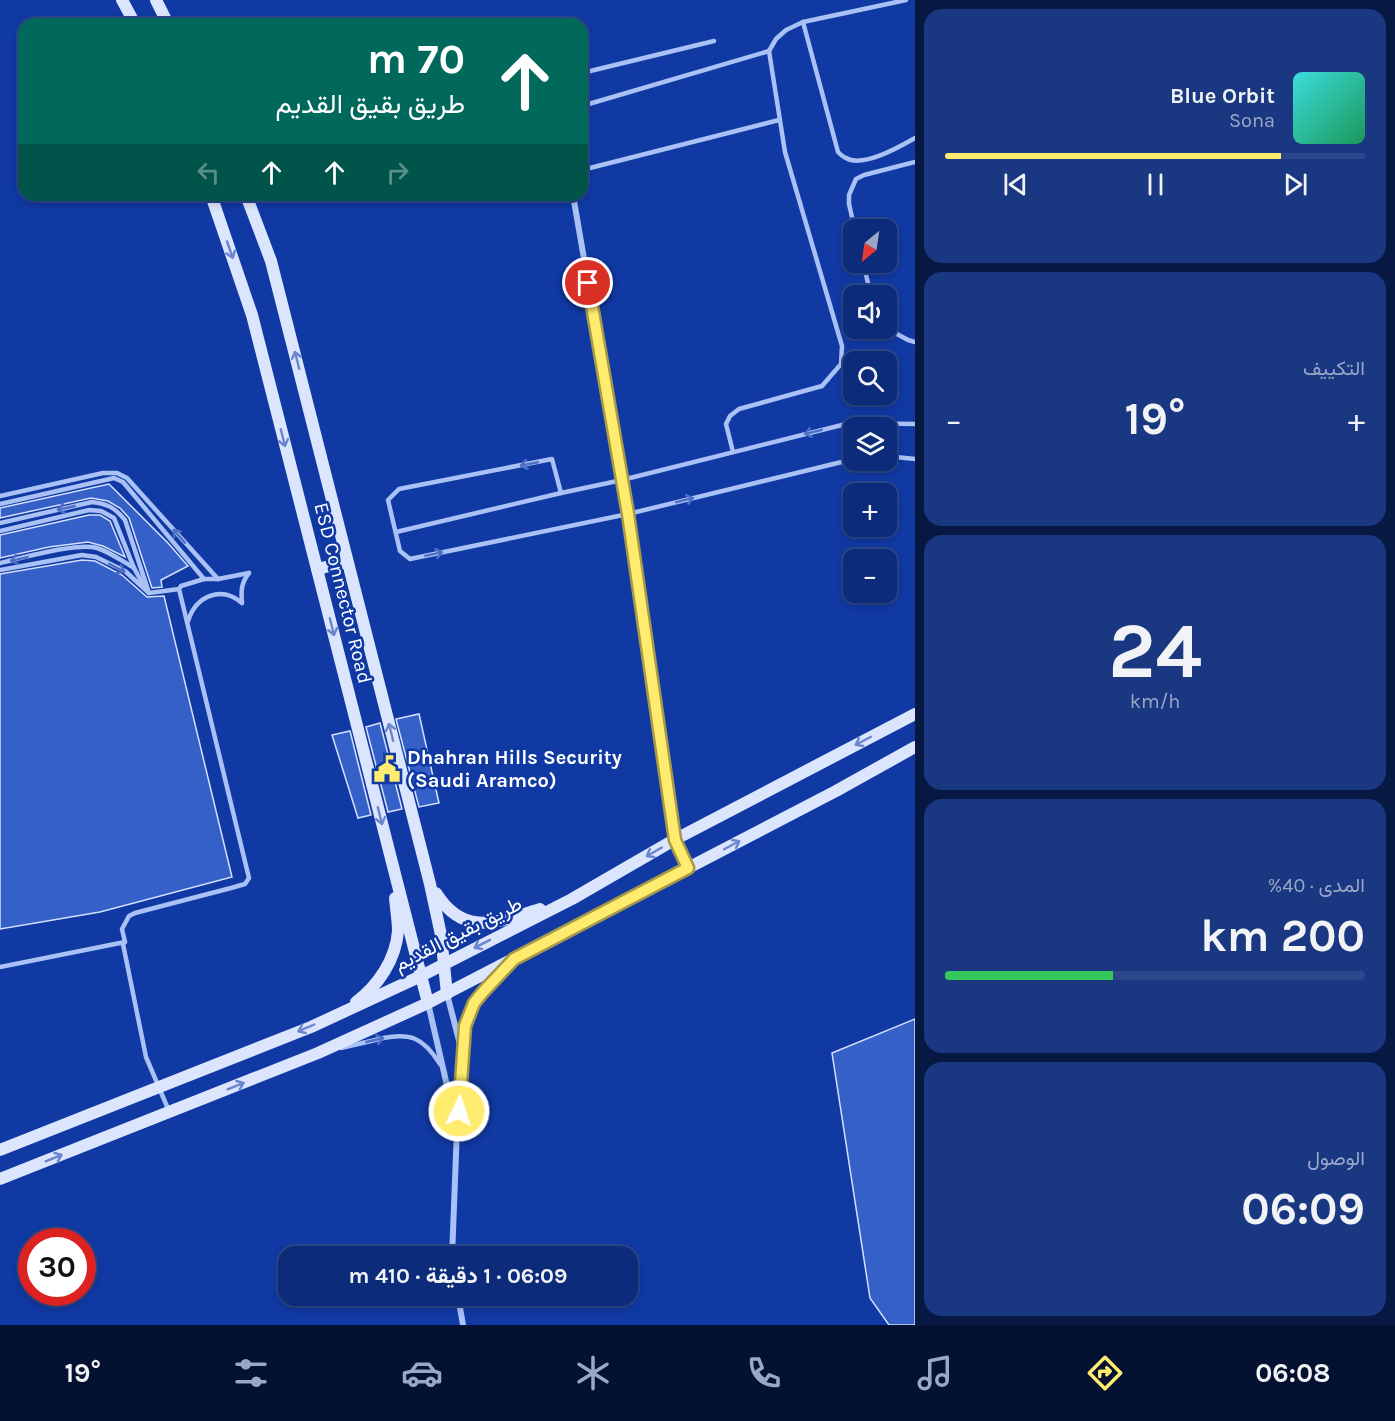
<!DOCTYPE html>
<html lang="ar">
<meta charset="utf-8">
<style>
body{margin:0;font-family:Karla,Vazirmatn,sans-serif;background:#1a3781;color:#f1f3f6;direction:rtl;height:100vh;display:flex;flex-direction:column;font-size:22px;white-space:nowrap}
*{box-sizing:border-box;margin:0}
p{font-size:20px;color:#9aa7c7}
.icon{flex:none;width:33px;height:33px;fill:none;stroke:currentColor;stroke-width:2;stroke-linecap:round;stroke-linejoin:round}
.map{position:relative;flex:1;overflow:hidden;direction:ltr}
.sheet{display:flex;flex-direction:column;gap:9px;padding:9px;background:#071843;width:480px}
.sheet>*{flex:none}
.top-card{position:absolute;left:18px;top:18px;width:570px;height:183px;border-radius:18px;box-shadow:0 3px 9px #0003,0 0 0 2px #2c478b;direction:rtl;background:#00695c;color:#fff;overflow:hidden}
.needle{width:39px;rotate:209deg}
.tools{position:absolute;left:843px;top:219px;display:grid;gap:12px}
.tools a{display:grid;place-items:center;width:54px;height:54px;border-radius:12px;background:#0c2b7a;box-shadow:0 3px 9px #0003,0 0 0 2px #2c478b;font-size:30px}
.speed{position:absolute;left:18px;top:1228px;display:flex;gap:12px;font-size:30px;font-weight:700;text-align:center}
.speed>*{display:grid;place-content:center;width:78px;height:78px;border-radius:50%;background:#0c2b7a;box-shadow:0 3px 9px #0003,0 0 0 2px #2c478b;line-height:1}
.speed .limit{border:9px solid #d22;background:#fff;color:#111}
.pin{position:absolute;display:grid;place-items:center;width:51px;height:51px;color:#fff;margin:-26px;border:3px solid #fff;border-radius:50%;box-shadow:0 2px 6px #0007}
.me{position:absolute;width:66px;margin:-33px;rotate:4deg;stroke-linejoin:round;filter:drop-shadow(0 0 4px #0008)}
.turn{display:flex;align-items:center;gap:21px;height:126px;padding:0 24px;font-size:27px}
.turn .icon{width:78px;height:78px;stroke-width:2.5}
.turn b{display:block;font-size:42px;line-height:51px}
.lanes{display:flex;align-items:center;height:57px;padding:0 24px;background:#0003;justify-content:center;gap:30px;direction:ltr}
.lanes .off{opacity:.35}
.big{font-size:45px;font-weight:700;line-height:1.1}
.sheet .card{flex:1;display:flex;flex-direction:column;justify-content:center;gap:9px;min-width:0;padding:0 21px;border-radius:18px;background:#1a3781}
.sheet .dial{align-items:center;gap:0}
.dial b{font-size:78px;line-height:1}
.song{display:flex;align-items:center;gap:18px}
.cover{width:72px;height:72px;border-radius:9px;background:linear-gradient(135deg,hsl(180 70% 55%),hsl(150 70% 35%))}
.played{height:6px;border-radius:3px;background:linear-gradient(90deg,#ffec6f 80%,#2c478b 80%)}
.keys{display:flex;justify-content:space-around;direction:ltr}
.heat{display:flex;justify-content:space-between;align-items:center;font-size:33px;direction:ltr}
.charge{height:9px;border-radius:4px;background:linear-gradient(90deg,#34c759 40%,#2c478b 0)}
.trip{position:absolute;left:278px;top:1246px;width:360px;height:60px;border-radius:18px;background:#0c2b7a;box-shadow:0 3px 9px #0003,0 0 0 2px #2c478b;font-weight:700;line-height:60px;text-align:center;direction:rtl}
.menu{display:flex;height:96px;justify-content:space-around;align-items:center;background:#051131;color:#9aa7c7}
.menu .icon{width:42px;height:42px}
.menu .selected{color:#ffec6f}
.menu b{font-size:27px;color:#f1f3f6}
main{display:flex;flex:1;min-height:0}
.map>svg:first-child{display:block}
.building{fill:#3460c8;stroke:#d4e0fe;stroke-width:1.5}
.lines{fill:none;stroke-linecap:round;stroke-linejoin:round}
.lane{stroke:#aac1f6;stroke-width:4.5}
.street{stroke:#aac1f6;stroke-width:6}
.secondary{stroke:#dbe5fe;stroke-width:12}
.oneway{stroke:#6b86cc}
.oneway2{stroke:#4e6fc4}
.route-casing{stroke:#a69948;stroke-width:15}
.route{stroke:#ffec6f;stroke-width:10}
.labels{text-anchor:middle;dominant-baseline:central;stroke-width:5;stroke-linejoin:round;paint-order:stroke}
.street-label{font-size:20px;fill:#fff;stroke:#1039a3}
.poi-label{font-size:20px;font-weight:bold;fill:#fff;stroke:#1039a3;text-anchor:start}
</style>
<main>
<section class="sheet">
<div class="card">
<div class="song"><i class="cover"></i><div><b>Blue Orbit</b><p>Sona</p></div></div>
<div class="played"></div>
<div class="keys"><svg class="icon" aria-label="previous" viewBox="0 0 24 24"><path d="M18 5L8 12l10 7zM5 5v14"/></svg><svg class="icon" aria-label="pause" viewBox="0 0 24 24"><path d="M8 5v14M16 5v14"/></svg><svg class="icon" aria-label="next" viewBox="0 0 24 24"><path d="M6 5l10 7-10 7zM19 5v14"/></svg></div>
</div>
<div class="card"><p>التكييف</p>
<div class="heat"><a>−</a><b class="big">19°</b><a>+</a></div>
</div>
<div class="card dial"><b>24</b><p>km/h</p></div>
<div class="card"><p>المدى · 40%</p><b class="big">200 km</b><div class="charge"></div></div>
<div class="card"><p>الوصول</p><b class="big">06:09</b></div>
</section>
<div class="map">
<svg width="915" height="1325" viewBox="0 0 915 1325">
<rect width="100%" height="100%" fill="#1039a3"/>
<g class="building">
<path d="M109,484L168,543L188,566L161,580L162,587L152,588L129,518L120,508L108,501L91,498L0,518V508Z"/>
<path d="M89,515H100L110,521L125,557L103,546L88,542L49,547L0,558V535Z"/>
<path d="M82,560L95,561L122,575L147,597L164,596L232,877L100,912L0,929V574Z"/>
<path d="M419,714L439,803L419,807L396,719Z"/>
<path d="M380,723L402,809L388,812L366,727Z"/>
<path d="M350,731L371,815L358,818L332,735Z"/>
<path d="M915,1019V1325H889L870,1298L832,1053Z"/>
</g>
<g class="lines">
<g class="lane">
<path d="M803,22L838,152C840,154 843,157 846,158C863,168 899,147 915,138"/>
<path d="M582,73L714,41"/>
<path d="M582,106L769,51"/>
<path d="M582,170L779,120"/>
<path d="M855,230L849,204V195L856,179L864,175L915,162"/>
<path d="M863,262L871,296"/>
<path d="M886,328L908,340L915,342"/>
<path d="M733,452L726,424L730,416L739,409L822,386L841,364L842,346L785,152L769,51L776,39L786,30L803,22L906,0"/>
<path d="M886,456L915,459"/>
<path d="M854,459L628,514L410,559L400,551L388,500L399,489L552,459L561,493L622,480L850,423L915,424"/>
<path d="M0,496L103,473H117L127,478L218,579"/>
<path d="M0,504L114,478L123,482L204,579"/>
<path d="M0,523L92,502C108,504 114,507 125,520L149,593"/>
<path d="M0,531L89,510L101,511L114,518L134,568L144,586"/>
<path d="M396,532L561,493"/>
<path d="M0,563C22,558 78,542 97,548C110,552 122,561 134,568"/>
<path d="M0,570L82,555L96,557L125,571L149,593L179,589"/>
<path d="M242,603C241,591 241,583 249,573"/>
<path d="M188,621C196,596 221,585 242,603"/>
<path d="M0,967L125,942"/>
<path d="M341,1048C354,1045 367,1042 379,1039C410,1032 423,1037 440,1064"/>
<path d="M463,1050L465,1026L474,1003L506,968"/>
<path d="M169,1111L146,1057L123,944L125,942L122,929L129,916L135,913L231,888L245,884L249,878L179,589L181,586L204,579H218L249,573"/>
</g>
<g class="street">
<path d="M573,195L628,514L674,840L687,868"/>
<path d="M428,1003L457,1129L463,1056L447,994"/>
<path d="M452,1257L457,1129"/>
<path d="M458,1296L463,1325"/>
</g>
<g class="secondary">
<path d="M122,0L135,24"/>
<path d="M156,0L168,24"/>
<path d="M211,195L252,315L428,1003"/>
<path d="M246,195L271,261L430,884L441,935L447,994"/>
<path d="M317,569L347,562"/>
<path d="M436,893C464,938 498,922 540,909"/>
<path d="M356,1002C378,986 396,959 398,931C398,921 396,909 395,898"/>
<path d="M0,1150L311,1027L421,976L572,899L674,840L915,714"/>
<path d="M0,1179L318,1053L428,1003L836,791L915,747"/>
</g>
</g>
<defs><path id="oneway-shaft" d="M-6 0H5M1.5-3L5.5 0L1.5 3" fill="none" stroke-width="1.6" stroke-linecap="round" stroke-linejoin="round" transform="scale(1.5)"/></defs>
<g class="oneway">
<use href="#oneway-shaft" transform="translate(230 250) rotate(71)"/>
<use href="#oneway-shaft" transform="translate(297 360) rotate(-104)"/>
<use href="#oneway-shaft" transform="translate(283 438) rotate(76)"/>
<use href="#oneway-shaft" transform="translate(332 627) rotate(76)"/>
<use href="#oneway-shaft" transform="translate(391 732) rotate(-104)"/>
<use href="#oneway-shaft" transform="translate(863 741) rotate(152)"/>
<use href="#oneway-shaft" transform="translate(380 816) rotate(76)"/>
<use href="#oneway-shaft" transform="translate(732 845) rotate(-28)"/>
<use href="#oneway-shaft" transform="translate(654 852) rotate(150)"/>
<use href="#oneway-shaft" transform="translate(482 944) rotate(153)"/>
<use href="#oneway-shaft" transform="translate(306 1028) rotate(157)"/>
<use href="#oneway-shaft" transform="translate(236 1086) rotate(-22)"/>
<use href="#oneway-shaft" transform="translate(54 1158) rotate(-22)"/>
</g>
<g class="oneway2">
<use href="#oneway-shaft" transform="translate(813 432) rotate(166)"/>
<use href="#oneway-shaft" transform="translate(529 464) rotate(169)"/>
<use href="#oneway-shaft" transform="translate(685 500) rotate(-14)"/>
<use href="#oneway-shaft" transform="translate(66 508) rotate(167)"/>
<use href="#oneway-shaft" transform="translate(179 536) rotate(-132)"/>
<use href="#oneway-shaft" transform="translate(434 554) rotate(-12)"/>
<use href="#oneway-shaft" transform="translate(19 559) rotate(168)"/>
<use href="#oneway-shaft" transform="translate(117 568) rotate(28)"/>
<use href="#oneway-shaft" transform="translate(375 1040) rotate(-13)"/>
</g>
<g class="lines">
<defs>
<path id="route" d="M459,1111L465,1026L474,1003L483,992L514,959L688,868L675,840L628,514L588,283"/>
</defs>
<use href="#route" class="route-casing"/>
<use href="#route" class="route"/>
</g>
<defs>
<symbol id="civic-bare" viewBox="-9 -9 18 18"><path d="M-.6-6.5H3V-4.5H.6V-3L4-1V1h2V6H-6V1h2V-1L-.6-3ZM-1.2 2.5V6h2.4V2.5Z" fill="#ffec6f" stroke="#1039a3" stroke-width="2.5" paint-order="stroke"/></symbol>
</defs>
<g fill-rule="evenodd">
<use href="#civic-bare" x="368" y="750" width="38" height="38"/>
</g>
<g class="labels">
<g class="street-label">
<text transform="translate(343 593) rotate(76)">ESD Connector Road</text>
<text transform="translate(458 934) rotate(-27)">طريق بقيق القديم</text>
</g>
<g class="poi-label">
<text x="407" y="757">Dhahran Hills Security<tspan x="407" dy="23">(Saudi Aramco)</tspan></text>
</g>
</g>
</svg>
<div class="tools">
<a><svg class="needle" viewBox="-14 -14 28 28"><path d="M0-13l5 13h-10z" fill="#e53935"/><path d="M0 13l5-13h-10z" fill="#9aa7c7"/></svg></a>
<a><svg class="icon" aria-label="sound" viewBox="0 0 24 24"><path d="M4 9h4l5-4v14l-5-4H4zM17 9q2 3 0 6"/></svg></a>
<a><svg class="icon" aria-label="search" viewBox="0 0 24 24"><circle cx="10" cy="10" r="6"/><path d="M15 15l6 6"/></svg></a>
<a><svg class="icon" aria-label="layers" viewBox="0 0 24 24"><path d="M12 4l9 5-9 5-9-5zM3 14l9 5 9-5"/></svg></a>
<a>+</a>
<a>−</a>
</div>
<div class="speed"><div class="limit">30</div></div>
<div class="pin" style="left:588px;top:283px;background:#d93025"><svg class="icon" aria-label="arrive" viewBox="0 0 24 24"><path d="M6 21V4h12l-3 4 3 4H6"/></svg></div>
<svg class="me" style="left:459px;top:1111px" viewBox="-20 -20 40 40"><circle r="17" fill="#ffec6f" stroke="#fff" stroke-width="3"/><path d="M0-11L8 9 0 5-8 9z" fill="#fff"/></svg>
<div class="trip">06:09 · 1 دقيقة · 410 m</div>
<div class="top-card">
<div class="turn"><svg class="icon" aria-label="ahead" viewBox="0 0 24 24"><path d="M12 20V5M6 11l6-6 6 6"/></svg><div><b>70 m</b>طريق بقيق القديم</div></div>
<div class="lanes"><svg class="icon off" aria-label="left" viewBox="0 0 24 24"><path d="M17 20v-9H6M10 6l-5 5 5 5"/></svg><svg class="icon" aria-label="ahead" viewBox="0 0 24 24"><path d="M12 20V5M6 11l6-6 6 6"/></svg><svg class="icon" aria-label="ahead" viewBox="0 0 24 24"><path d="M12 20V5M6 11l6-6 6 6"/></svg><svg class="icon off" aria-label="right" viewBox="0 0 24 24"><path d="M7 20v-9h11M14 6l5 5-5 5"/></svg></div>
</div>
</div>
</main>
<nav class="menu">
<b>06:08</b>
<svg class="icon selected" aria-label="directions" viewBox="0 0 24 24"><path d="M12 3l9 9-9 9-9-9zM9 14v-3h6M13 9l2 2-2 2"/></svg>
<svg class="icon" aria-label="music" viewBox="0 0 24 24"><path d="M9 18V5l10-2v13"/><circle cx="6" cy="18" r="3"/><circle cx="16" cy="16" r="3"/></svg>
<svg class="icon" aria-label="phone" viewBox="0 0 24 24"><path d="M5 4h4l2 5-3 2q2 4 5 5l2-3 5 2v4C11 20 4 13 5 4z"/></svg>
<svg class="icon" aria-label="climate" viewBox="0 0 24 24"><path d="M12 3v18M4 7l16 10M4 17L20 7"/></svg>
<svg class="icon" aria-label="car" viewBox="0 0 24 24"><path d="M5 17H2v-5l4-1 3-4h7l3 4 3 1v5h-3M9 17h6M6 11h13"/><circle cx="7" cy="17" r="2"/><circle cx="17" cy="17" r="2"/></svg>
<svg class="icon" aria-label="filters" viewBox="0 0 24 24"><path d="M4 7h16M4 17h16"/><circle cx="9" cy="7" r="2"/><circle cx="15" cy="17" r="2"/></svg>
<b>19°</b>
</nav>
